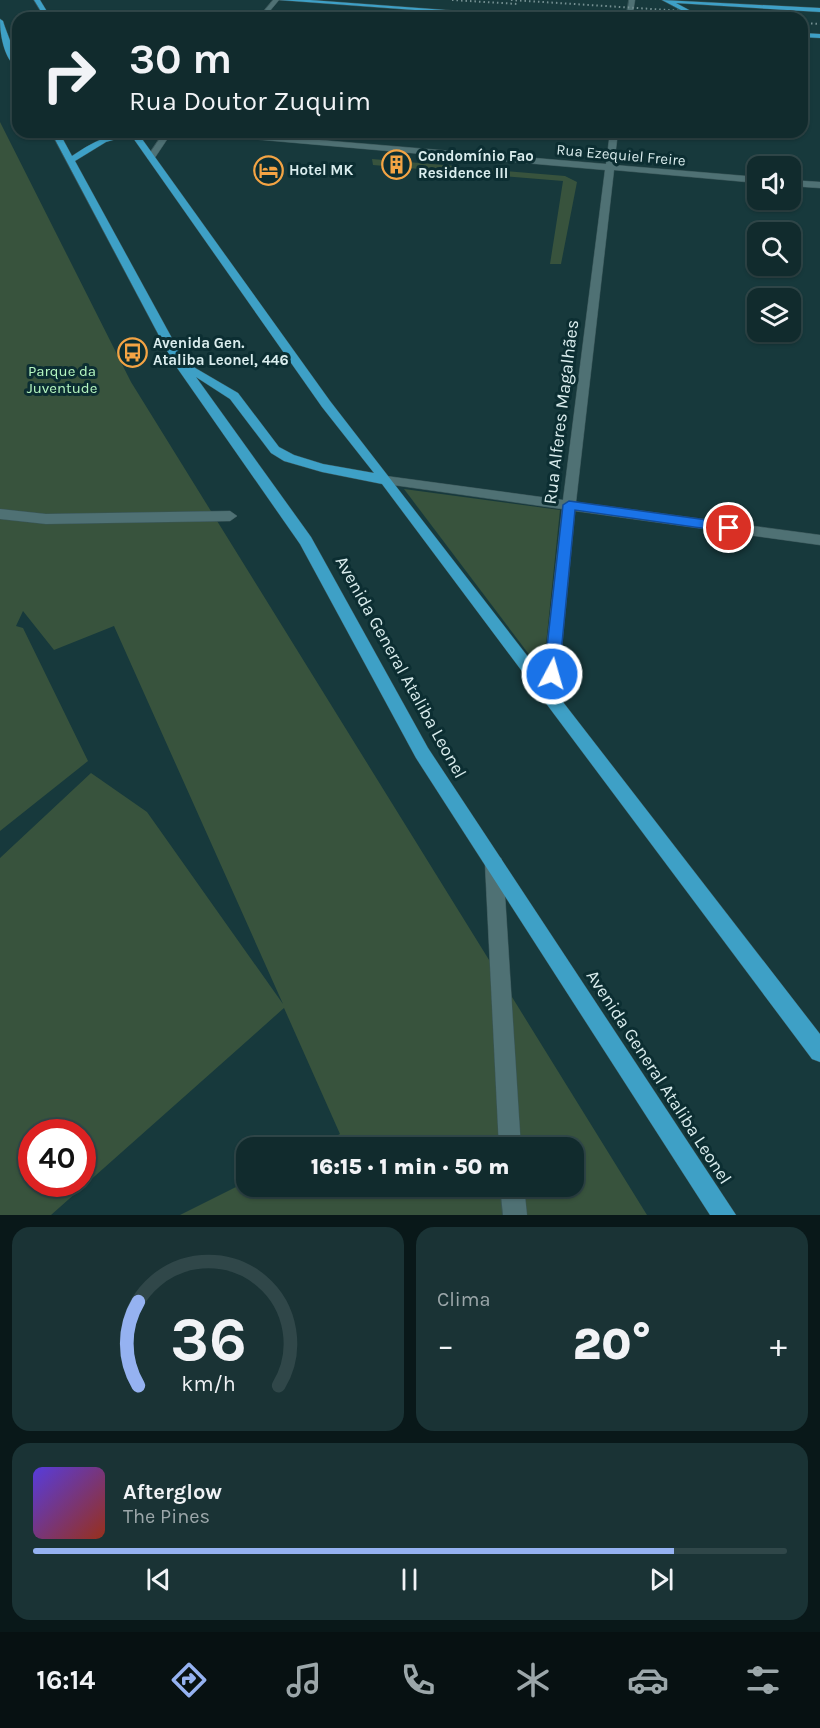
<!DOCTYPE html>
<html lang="pt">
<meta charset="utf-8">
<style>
body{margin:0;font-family:Karla,sans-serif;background:#1a3335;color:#f1f3f6;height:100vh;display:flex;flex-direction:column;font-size:22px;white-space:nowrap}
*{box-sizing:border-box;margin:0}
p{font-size:20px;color:#9ca7aa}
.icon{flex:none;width:33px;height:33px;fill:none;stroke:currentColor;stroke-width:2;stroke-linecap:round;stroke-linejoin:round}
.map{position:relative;height:1215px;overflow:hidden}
.details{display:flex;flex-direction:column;gap:12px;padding:12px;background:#091819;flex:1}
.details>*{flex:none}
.hud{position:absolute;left:12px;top:12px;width:796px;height:126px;border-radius:18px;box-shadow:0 2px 4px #0004,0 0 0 2px #304749;background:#112b2d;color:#f1f3f6;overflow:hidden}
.controls{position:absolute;left:747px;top:156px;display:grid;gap:12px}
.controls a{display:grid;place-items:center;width:54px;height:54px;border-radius:12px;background:#112b2d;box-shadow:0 2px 4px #0004,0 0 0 2px #304749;font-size:30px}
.speed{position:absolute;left:18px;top:1119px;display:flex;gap:12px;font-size:30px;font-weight:700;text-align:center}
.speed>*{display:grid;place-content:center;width:78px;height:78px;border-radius:50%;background:#112b2d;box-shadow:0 2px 4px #0004,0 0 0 2px #304749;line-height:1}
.speed .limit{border:9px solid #d22;background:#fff;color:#111}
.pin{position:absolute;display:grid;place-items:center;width:51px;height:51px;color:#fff;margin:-26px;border:3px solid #fff;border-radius:50%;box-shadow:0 2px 6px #0007}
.me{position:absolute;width:66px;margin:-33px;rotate:6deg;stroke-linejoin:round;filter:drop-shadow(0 0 4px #0008)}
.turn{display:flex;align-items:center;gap:21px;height:126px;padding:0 18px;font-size:27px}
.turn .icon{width:78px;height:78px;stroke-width:2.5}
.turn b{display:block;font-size:42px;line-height:51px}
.big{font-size:45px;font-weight:800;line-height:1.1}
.details .card{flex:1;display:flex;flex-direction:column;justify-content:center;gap:9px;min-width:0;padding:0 21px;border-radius:18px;background:#1a3335}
.details .dial{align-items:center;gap:0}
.dial svg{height:156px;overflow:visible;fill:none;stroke:#304749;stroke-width:7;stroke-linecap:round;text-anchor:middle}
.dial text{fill:#f1f3f6;stroke:none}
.song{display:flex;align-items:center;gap:18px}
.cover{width:72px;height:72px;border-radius:9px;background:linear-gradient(135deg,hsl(250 70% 55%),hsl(10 70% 35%))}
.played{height:6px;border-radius:3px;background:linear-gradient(90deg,#95b2f1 85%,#304749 85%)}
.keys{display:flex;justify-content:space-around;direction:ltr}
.heat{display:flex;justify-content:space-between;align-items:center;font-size:33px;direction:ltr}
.details .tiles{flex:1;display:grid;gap:12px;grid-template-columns:1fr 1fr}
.card:last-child{grid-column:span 2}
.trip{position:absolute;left:236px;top:1137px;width:348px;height:60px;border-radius:18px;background:#112b2d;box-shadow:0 2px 4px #0004,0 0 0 2px #304749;font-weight:800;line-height:60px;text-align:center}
.tab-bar{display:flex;height:96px;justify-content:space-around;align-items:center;background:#071112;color:#9ca7aa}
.tab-bar .icon{width:42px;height:42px}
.tab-bar .active{color:#95b2f1}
.tab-bar b{font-size:27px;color:#f1f3f6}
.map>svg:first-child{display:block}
.green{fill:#38533d;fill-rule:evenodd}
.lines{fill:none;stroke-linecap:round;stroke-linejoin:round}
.pedestrian-casing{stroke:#395558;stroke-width:1}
.minor-casing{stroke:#395558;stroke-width:1}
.tertiary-casing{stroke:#395558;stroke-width:1}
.primary-casing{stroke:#395558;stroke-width:1}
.pedestrian{fill:#4f7174;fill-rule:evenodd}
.minor{fill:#4f7174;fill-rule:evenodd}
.tertiary{fill:#4f7174;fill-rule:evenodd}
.primary{fill:#3ea0c6;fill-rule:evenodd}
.rail{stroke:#759092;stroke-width:2;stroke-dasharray:1.5 3;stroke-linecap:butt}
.route{fill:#1a73e8;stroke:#114b97;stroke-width:1.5}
.labels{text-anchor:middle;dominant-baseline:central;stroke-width:6;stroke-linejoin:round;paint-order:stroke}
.far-street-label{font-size:15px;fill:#daedee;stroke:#0c2e32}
.far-poi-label{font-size:15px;font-weight:bold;fill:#daedee;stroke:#0c2e32;text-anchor:start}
.far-park-label{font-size:15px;fill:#b6f7c1;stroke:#0c2e32}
.street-label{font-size:18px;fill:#daedee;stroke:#0c2e32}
</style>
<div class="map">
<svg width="820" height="1215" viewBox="0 0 820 1215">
<rect width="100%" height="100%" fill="#17393c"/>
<g class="green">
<path d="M0,122L131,382L647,1215H180L246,1182V1186H573V1148L314,1147L340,1134L284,1008L51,1215H0V858L91,773L147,812L283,1004L114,626L54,650L23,611L16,626L23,628L88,761L0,831ZM32,1132H82V1184H32Z"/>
<path d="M372,159L455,166V172L373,165Z"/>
<path d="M479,169L565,176L577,182L561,264H550L563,181L479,174Z"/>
<path d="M404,489L560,510L543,673Z"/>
</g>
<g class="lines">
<defs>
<path id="pedestrian" d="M0,509L46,514L230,511L237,516L230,521L46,524L0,519Z"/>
<g id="minor">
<path d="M494,855L501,858L503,864L521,1148H499L485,864L487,858Z"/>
<path d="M500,1186H524L527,1215H503Z"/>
</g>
<g id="tertiary">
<path d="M273,0H279L264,18H258Z"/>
<path d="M629,0H635L632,18H626Z"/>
<path d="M164,132H172L154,159H148L147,157Z"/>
<path d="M191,132H224L606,164L610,132H618L614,165L758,177V183L614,170L576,502L820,535V545L575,511L557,697L555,702L549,704L543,702L541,697L562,509L386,484L379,480L386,476L563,500L605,170L195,134Z"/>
<path d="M790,180L820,182V188L790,186Z"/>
</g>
<g id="primary">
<path d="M34,0H40L51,18H45Z"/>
<path d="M279,0H310L554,18H522Z"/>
<path d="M662,0L820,8V12L676,3L704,18H696Z"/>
<path d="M0,19L3,21C7,35 18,56 18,69C4,59 0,35 0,19Z"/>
<path d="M802,33L820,34V38L802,37Z"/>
<path d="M51,132H59L72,156C93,142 111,132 137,132L330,401L820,1034V1062L812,1059L382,484L322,472L284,461L271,453L230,399L196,377L311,537L428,748L736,1215H710L416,758L300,544L173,362ZM131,135L322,407L374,473L323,464L294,455L279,447L238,393L185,362L75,161L106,142Z"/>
</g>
</defs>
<use href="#pedestrian" class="pedestrian-casing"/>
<use href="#minor" class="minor-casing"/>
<use href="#tertiary" class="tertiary-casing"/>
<use href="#primary" class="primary-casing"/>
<use href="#pedestrian" class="pedestrian"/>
<use href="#minor" class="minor"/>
<use href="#tertiary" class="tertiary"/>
<use href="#primary" class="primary"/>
<g class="rail">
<path d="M452,0L518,4"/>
<path d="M511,0L793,18"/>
<path d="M802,23L820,24"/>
</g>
</g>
<path class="route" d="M569,501L729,523L735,528L729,532L575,510L559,674L557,678H547L544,674L563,505Z"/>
<defs>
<symbol id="building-ring" viewBox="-11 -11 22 22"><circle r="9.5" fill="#0c2e32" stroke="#f4a444" stroke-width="1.5"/><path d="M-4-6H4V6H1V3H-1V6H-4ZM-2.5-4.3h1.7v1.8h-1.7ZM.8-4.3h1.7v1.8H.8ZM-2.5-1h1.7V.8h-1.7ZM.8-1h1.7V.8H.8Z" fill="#f4a444"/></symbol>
<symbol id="hotel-ring" viewBox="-11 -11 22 22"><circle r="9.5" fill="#0c2e32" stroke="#f4a444" stroke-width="1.5"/><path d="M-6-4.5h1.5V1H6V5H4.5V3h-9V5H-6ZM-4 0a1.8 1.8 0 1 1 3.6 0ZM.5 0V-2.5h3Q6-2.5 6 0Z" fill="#f4a444"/></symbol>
<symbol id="bus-ring" viewBox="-11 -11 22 22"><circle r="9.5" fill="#0c2e32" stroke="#f4a444" stroke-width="1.5"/><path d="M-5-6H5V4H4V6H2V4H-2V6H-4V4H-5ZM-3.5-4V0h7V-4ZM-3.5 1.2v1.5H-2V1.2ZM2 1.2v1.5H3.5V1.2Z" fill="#f4a444"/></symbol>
</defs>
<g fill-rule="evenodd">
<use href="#building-ring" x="380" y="148" width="33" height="33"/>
<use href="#hotel-ring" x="252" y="154" width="33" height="33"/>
<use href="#bus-ring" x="116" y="336" width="33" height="33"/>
</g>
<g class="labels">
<g class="far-street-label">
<text transform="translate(621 155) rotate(5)">Rua Ezequiel Freire</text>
</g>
<g class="far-poi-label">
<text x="418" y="156">Condomínio Fao<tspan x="418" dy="17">Residence III</tspan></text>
<text x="289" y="170">Hotel MK</text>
<text x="153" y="343">Avenida Gen.<tspan x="153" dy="17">Ataliba Leonel, 446</tspan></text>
</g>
<g class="far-park-label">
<text x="62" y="371">Parque da<tspan x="62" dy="17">Juventude</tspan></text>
</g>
<g class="street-label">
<text transform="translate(561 412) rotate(-83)">Rua Alferes Magalhães</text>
<text transform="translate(401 667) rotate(61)">Avenida General Ataliba Leonel</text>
<text transform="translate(659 1077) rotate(57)">Avenida General Ataliba Leonel</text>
</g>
</g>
</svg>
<div class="controls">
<a><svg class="icon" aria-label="sound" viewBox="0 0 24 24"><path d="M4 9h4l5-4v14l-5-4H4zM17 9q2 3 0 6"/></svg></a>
<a><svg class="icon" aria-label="search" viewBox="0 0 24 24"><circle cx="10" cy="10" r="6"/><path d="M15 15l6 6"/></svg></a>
<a><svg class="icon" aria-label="layers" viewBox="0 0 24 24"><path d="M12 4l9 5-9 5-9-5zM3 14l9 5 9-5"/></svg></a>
</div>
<div class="speed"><div class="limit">40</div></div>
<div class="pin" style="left:729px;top:528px;background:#d93025"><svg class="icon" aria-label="arrive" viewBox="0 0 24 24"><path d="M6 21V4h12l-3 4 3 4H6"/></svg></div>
<svg class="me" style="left:552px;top:674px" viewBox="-20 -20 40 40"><circle r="17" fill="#1a73e8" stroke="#fff" stroke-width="3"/><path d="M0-11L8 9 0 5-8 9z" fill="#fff"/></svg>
<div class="trip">16:15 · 1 min · 50 m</div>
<div class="hud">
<div class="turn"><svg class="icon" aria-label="right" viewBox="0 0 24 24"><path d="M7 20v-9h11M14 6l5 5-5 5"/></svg><div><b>30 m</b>Rua Doutor Zuquim</div></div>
</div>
</div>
<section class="details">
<div class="tiles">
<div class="card dial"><svg viewBox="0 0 100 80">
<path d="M14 69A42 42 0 1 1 86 69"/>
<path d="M14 69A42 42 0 0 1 14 26" stroke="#95b2f1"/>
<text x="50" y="56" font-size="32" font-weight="700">36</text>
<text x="50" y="72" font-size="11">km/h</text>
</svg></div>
<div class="card"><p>Clima</p>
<div class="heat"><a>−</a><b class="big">20°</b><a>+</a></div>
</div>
<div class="card">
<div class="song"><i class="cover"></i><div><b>Afterglow</b><p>The Pines</p></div></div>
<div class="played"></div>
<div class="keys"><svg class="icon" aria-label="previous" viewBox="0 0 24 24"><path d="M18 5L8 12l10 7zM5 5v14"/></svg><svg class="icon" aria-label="pause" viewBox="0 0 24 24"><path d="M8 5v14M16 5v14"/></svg><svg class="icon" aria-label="next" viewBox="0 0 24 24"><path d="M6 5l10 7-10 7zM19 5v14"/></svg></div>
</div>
</div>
</section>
<nav class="tab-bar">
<b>16:14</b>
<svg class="icon active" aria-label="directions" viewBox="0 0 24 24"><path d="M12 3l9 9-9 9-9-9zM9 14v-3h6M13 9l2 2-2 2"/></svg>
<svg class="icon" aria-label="music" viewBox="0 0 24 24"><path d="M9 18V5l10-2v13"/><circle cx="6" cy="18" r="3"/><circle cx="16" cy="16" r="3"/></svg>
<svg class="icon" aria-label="phone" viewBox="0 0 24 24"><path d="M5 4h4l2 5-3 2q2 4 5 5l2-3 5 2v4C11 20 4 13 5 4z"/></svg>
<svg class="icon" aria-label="climate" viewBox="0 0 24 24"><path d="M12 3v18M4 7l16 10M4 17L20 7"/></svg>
<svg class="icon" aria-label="car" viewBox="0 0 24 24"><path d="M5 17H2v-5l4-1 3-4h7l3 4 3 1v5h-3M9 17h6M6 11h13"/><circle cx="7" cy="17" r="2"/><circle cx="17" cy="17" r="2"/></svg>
<svg class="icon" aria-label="filters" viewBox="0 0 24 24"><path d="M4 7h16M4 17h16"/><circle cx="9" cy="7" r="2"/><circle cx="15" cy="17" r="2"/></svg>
</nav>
